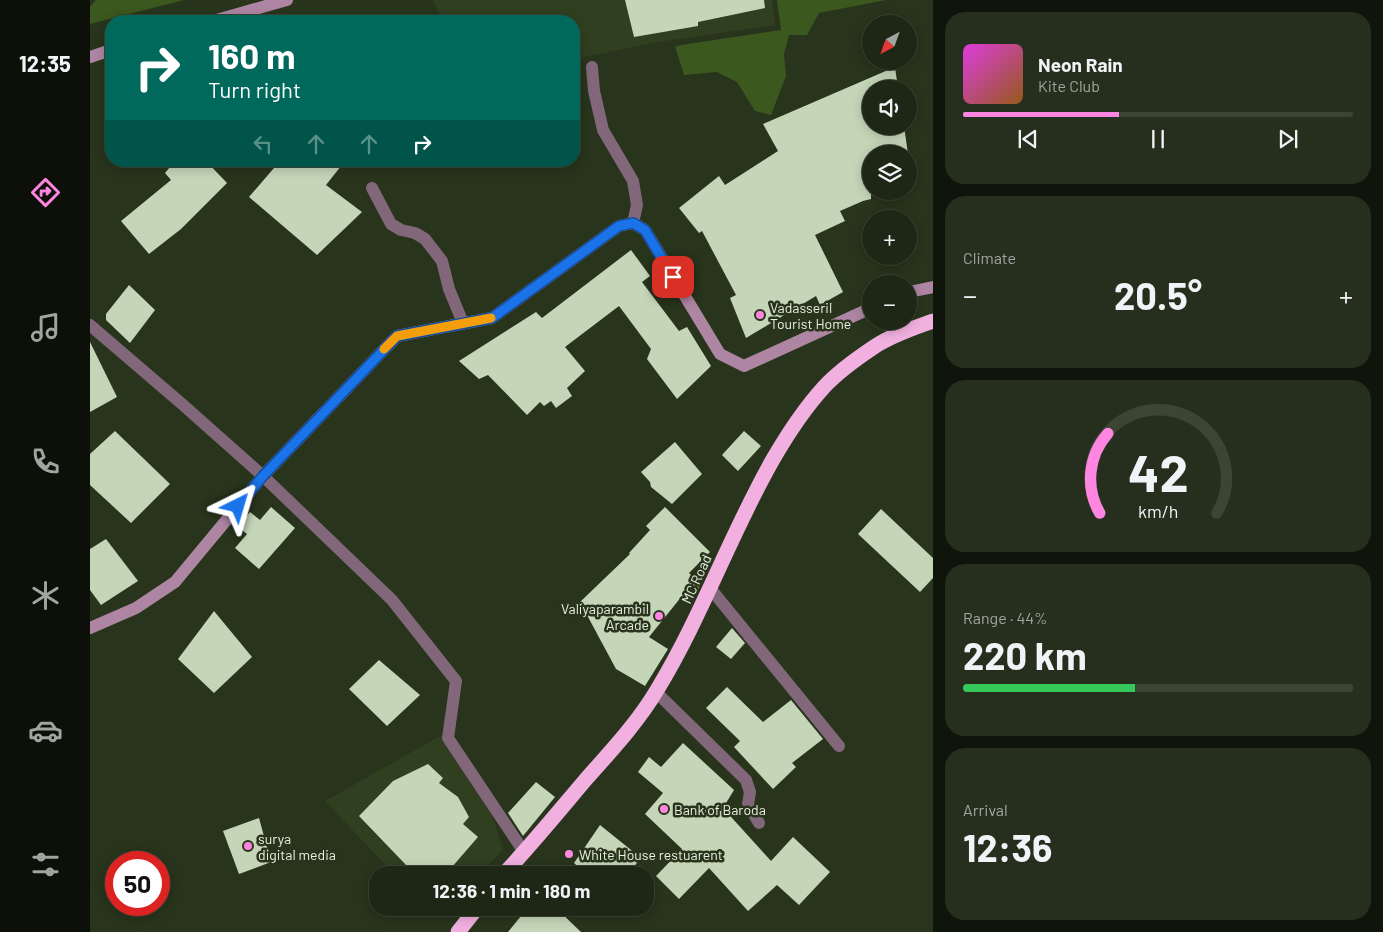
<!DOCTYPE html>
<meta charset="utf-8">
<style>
body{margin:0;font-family:Barlow,sans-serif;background:#262f1e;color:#f1f3f6;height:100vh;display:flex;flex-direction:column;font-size:19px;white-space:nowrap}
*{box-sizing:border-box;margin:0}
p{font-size:16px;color:#a1a5a0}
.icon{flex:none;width:28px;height:28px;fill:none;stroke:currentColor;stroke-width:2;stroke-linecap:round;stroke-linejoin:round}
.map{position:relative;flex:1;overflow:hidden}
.side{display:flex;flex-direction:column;gap:12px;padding:12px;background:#10150c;width:450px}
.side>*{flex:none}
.banner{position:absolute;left:15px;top:15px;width:475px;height:152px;border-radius:20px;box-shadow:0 2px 12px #0003,0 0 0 1px #3c4434;background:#00695c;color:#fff;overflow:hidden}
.needle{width:32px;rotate:221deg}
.fabs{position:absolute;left:772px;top:15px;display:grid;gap:10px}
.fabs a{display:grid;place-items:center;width:55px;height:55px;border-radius:50%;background:#1e2715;box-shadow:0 2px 12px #0003,0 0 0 1px #3c4434;font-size:25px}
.speed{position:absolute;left:15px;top:851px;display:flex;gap:10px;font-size:25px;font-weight:700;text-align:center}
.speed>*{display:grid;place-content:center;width:65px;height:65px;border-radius:50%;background:#1e2715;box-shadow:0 2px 12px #0003,0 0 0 1px #3c4434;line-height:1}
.speed .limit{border:8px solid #d22;background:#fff;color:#111}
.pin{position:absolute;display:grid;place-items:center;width:42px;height:42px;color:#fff;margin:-21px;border-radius:10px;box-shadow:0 2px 8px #0006}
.me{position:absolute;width:55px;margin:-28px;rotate:40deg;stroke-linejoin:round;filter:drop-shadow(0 0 4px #0008)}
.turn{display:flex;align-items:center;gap:18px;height:105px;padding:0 20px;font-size:22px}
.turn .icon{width:65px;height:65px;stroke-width:2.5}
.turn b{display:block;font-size:35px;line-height:42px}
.lanes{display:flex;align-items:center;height:48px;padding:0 20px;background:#0003;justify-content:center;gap:25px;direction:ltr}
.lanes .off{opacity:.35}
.big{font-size:38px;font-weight:700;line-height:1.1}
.side .card{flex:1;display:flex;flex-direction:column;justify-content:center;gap:8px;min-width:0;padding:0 18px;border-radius:20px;background:#262f1e}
.side .dial{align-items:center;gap:0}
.dial svg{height:130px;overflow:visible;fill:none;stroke:#3c4434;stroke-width:7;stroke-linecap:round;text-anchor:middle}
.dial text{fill:#f1f3f6;stroke:none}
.song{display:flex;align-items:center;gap:15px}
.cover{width:60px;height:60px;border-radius:8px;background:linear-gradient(135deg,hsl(300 70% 55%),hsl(30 70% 35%))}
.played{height:5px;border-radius:2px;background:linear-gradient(90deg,#fe86e0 40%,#3c4434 40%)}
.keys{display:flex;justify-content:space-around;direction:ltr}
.heat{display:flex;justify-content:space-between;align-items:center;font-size:28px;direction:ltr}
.charge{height:8px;border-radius:4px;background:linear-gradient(90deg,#34c759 44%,#3c4434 0)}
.trip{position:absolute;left:279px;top:866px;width:285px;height:50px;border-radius:20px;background:#1e2715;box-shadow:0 2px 12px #0003,0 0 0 1px #3c4434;font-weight:700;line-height:50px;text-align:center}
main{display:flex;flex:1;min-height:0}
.tabs{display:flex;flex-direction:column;width:90px;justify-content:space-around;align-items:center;background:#0c1008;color:#a1a5a0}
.tabs .icon{width:35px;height:35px}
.tabs .active{color:#fe86e0}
.tabs b{font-size:22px;color:#f1f3f6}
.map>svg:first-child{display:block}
.built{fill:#2f3f20}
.green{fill:#3b581e}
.building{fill:#c4d5b8}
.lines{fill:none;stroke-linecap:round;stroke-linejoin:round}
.street{stroke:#816779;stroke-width:12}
.secondary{stroke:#ae85a2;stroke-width:12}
.highway{stroke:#f1b0df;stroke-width:15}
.route-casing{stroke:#114b97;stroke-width:12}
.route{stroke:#1a73e8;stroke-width:9}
.slow{stroke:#f59e0b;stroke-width:9}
.poi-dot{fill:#fe86e0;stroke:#28341c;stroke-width:2}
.labels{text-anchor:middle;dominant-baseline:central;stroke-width:5;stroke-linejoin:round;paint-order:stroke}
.poi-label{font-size:14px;fill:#e7f0e1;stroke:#28341c;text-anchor:start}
.street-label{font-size:14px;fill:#e7f0e1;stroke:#28341c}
</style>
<main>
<nav class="tabs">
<b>12:35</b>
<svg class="icon active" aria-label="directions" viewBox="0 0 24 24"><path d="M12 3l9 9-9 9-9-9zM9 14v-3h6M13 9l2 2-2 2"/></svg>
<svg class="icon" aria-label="music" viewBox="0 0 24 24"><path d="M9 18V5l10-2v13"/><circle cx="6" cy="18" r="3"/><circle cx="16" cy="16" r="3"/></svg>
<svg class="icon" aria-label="phone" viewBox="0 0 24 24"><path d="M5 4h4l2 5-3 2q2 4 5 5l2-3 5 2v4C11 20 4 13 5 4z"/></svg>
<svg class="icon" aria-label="climate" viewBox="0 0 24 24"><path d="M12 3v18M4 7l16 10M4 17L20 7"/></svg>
<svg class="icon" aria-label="car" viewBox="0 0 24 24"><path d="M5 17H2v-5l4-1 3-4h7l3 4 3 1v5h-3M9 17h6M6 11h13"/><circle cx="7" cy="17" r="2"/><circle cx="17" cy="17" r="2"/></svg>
<svg class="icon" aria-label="filters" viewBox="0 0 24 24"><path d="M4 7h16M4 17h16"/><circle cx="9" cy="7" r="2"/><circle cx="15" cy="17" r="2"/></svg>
</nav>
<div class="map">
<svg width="843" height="932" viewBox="0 0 843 932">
<rect width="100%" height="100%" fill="#28341c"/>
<g class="built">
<path d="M343,0H682L685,25L562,43L484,59V21H353Z"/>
<path d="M352,735L400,808L413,850L388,875H305L235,801Z"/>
</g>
<g class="green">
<path d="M6,0H94L0,24V7Z"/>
<path d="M687,0H796L729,13L717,35H699L694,54L696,76L681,115L665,111L647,82L627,72L594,75L585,46L691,30Z"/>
</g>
<g class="building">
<path d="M535,0H674L675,8L608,22V26L544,37Z"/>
<path d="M805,67L808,89H781V126H814L818,154H781V199L773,201L750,211L755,221L725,235L753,292L730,305L726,296L656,338L640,298L646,295L612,231L609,233L589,208L629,176L635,185L688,151L673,124Z"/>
<path d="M85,161H116L137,183L91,229L59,254L31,221L81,180L75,173Z"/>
<path d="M190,161H255L236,185L272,212L227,255L159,197Z"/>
<path d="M541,250L560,276L552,282L589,331L597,327L621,366L587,399L557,359L561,349L529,306L475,347L495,371L477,388L482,396L466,408L461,401L454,406L450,402L437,415L398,375L389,379L369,361L446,312L452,318Z"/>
<path d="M39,285L65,310L40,343L16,320V314Z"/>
<path d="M0,342L27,397L0,412Z"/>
<path d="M25,431L80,484L41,523L0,485V454Z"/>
<path d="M654,431L671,446L648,471L632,455Z"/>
<path d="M585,442L612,474L582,504L561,487L560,482L551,472Z"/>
<path d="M181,507L205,528L169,569L145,548L157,534L148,527L160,512L170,520Z"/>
<path d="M575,507L620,552L599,573L611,584L599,603L592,596L559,637L578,649L555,686L526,669L490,602L540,554L539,553L560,530L556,526Z"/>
<path d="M791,509L843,558V578L830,592L768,534Z"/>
<path d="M16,539L48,581L11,605L0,590V549Z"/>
<path d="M124,611L162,657L124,693L88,659Z"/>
<path d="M642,628L655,643L641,659L626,647Z"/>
<path d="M289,660L330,695L297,726L259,689Z"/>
<path d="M637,687L673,722L701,700L733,739L702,763L706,767L683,789L644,747L650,741L616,708Z"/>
<path d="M593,743L644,790L633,808L681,861L703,837L740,872L709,905L687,885L658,911L619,868L589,899L566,876L592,849L555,814L573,793L548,772L559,757L571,767Z"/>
<path d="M338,764L353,778L349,783L368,797L379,817L373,824L388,837L355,875H335L324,865L317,866L269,816L303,781Z"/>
<path d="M446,782L465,797L433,836L418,813Z"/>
<path d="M169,818L181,862L149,874L133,831Z"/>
<path d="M510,825L551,858L537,875H497L484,863Z"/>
<path d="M422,908H466L491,932H418L431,916Z"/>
</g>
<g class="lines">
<g class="street">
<path d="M502,67L504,91L513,130L543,181L547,205L543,223"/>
<path d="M282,188L301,224L311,230L325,233L335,239L352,261L359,289L373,323"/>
<path d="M0,325L92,404L173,476L302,600L366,681L358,738L434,852"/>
<path d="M620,588L749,746"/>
<path d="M566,692L656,780L660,792L658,804L669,823"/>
</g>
<g class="secondary">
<path d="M123,21L197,0"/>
<path d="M0,57L21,50"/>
<path d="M819,292L843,287"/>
<path d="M0,628L46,608L85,582L173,476L307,336L402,318L529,226L543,223L555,230L630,354L654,366L781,308"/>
</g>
<g class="highway">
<path d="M413,875C442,844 469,811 497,778C522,750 548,722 567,690C612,616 640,535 682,461C697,435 714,409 734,387C747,373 769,357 784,347C802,335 824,328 843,321"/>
<path d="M368,932L387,908"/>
</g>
</g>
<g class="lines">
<defs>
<path id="route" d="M148,506L173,476L307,336L402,318L529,226L543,223L555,230L583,277"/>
</defs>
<use href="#route" class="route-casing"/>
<use href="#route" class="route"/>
<path class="slow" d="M294,349L307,336L401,318"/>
</g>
<g class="poi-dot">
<circle cx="670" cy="315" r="5"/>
<circle cx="569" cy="616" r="5"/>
<circle cx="574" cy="809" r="5"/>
<circle cx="158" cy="846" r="5"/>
<circle cx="479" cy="854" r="5"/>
</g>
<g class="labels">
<g class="poi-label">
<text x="680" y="307">Vadasseril<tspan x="680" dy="16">Tourist Home</tspan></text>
<text x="559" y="608" text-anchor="end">Valiyaparambil<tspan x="559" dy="16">Arcade</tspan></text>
<text x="584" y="809">Bank of Baroda</text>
<text x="168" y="838">surya<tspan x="168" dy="16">digital media</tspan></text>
<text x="489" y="854">White House restuarent</text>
</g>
<g class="street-label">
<text transform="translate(606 579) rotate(-65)">MC Road</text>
</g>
</g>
</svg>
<div class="fabs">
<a><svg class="needle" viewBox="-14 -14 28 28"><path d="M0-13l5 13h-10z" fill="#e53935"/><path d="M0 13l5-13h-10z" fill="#a1a5a0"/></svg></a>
<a><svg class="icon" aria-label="sound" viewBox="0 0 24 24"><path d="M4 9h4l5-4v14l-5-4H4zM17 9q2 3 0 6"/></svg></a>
<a><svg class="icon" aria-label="layers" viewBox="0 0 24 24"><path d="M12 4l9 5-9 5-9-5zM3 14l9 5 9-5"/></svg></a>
<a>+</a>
<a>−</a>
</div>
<div class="speed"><div class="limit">50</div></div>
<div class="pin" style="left:583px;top:277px;background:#d93025"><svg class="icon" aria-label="arrive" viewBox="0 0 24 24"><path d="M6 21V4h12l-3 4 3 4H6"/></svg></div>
<svg class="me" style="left:148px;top:506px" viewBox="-20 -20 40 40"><path d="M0-17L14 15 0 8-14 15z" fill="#1a73e8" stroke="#fff" stroke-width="4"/></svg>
<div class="trip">12:36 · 1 min · 180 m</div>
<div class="banner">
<div class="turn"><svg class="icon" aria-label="right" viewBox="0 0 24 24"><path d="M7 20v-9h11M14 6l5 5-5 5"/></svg><div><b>160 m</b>Turn right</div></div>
<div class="lanes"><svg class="icon off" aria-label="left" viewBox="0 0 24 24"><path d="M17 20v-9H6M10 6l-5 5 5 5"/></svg><svg class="icon off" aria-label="ahead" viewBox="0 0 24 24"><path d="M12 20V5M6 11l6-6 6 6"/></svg><svg class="icon off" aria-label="ahead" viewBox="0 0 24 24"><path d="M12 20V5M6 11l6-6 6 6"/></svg><svg class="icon" aria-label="right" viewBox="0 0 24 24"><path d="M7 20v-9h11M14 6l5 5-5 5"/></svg></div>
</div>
</div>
<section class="side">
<div class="card">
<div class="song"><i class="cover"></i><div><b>Neon Rain</b><p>Kite Club</p></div></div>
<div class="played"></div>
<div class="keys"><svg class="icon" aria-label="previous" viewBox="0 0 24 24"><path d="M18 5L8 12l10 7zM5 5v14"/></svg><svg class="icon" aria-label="pause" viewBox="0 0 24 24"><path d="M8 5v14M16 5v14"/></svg><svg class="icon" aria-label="next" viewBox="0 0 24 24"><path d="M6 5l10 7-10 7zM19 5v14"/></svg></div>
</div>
<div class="card"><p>Climate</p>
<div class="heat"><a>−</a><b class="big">20.5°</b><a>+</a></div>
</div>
<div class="card dial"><svg viewBox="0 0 100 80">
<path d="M14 69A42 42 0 1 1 86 69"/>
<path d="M14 69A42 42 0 0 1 19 20" stroke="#fe86e0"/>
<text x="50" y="56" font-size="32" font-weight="700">42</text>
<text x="50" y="72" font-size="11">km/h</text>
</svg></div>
<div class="card"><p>Range · 44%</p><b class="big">220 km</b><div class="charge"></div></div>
<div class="card"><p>Arrival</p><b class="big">12:36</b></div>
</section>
</main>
